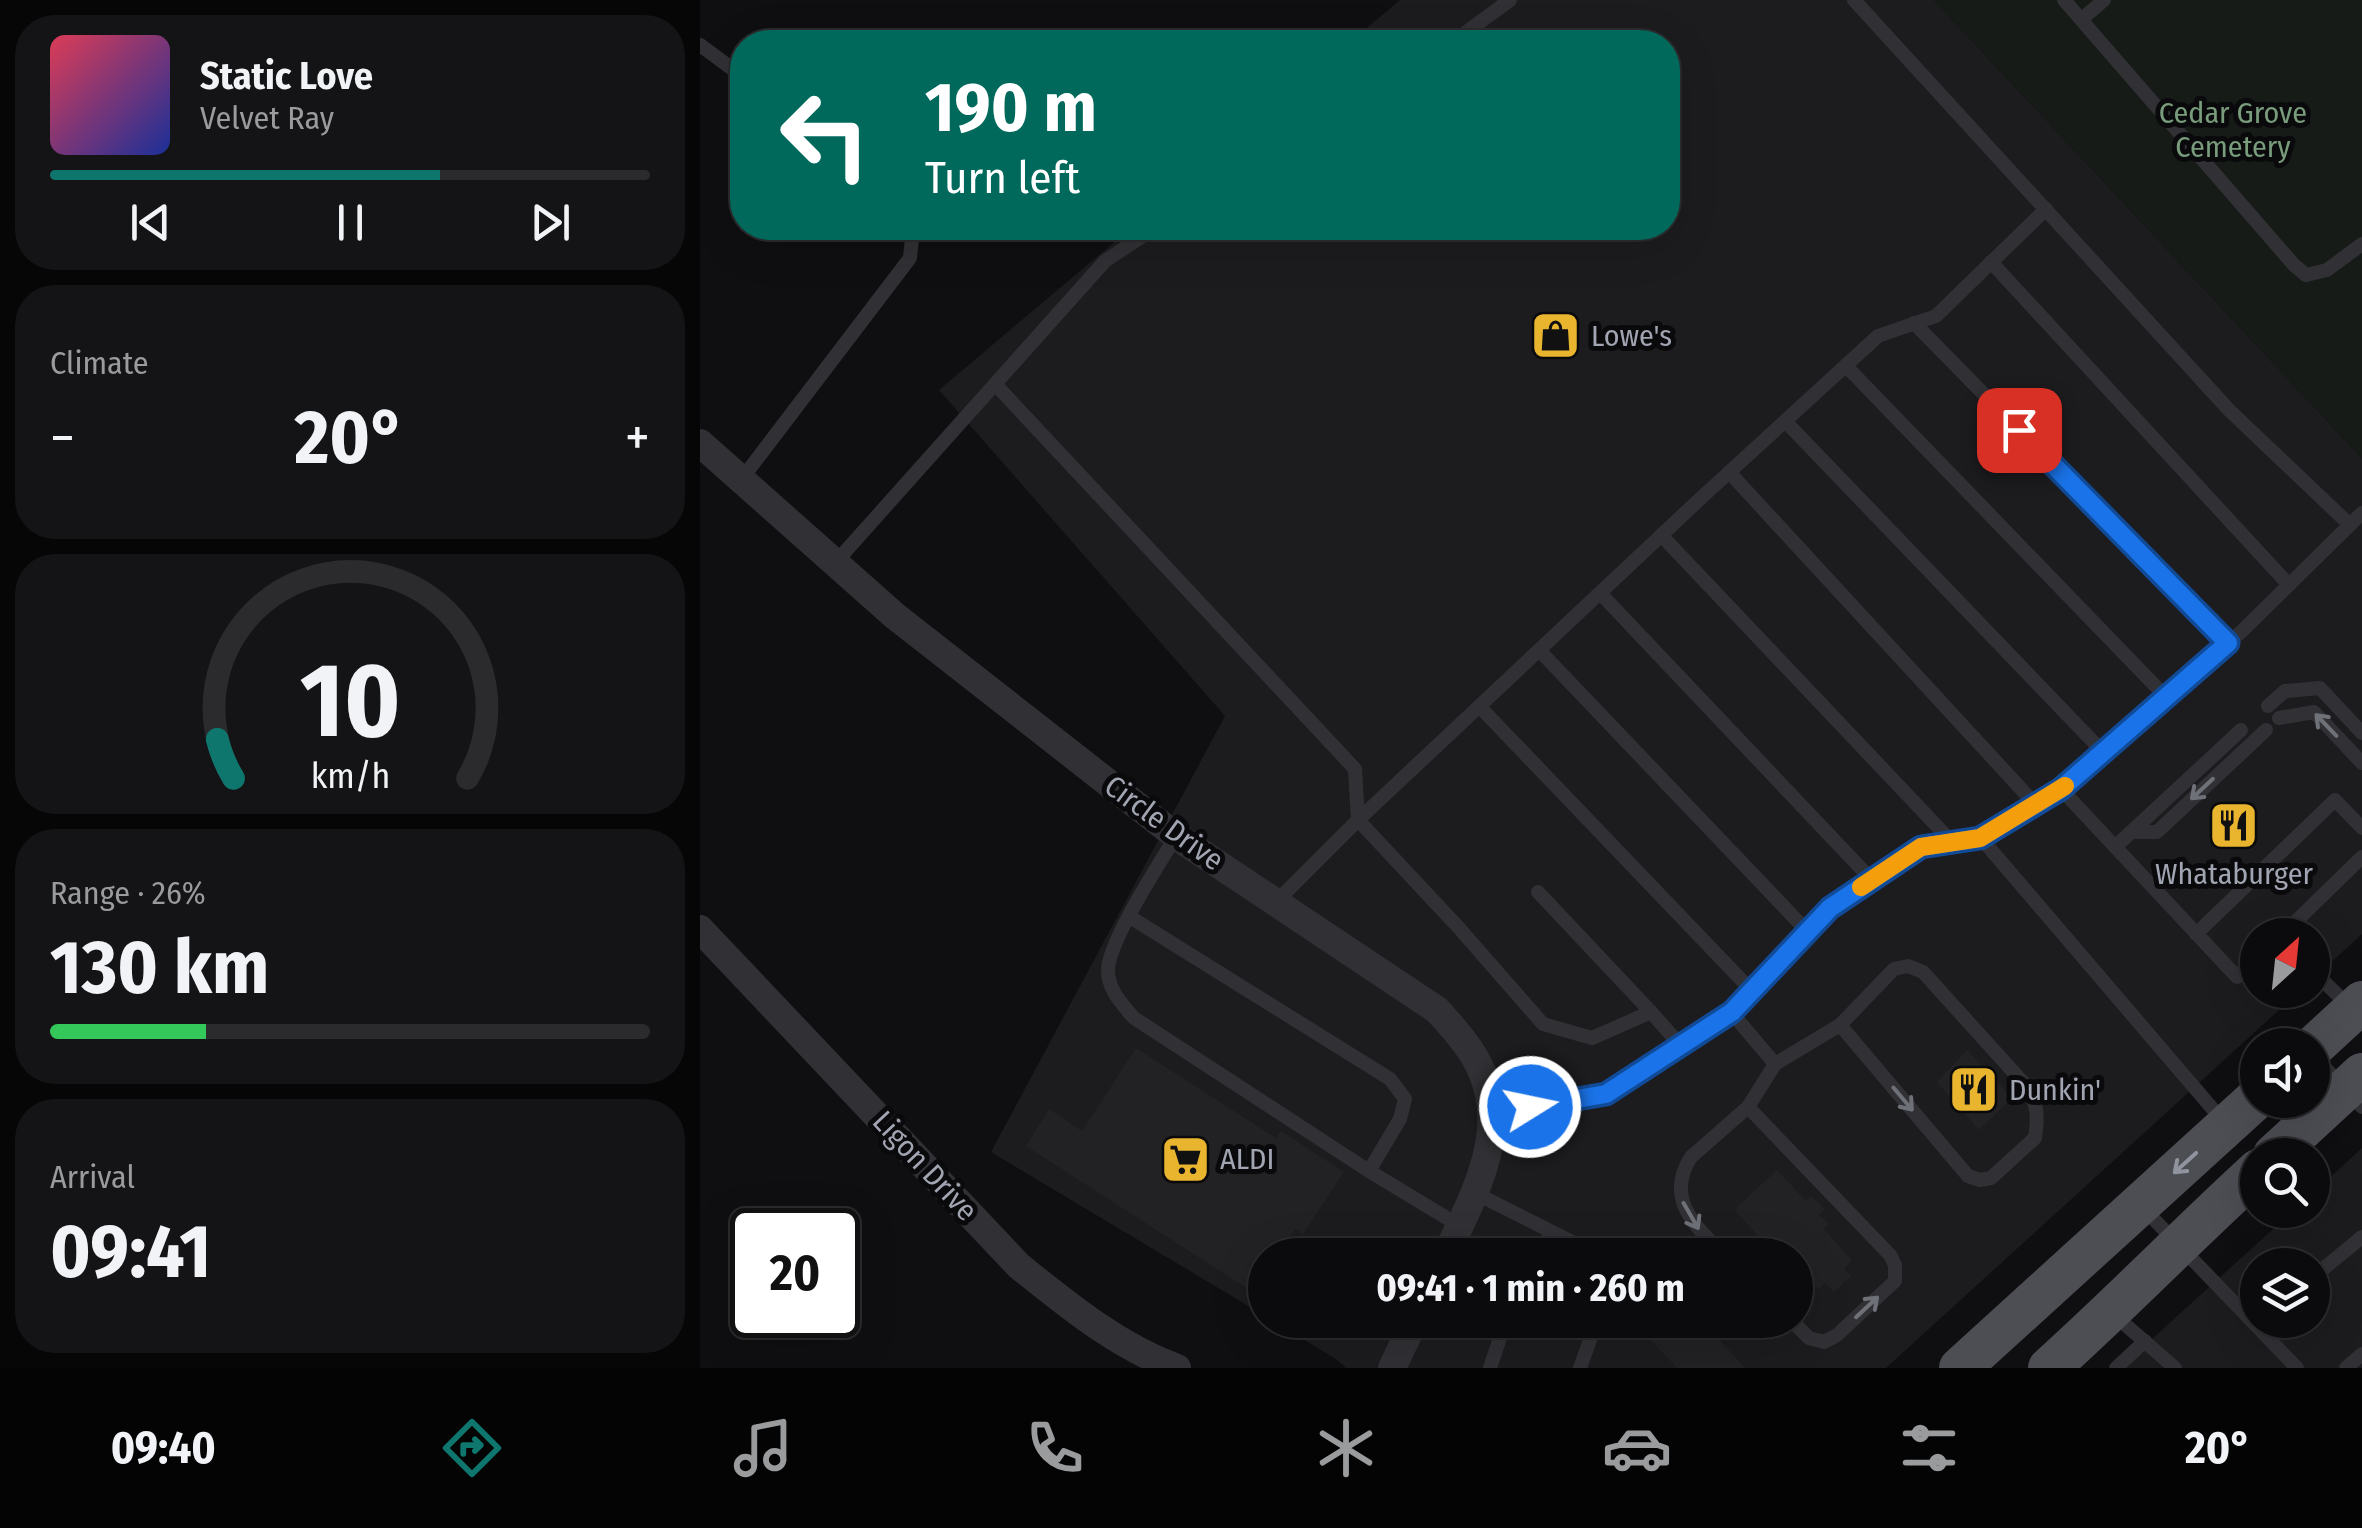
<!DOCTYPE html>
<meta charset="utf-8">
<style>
body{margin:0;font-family:"Fira Sans Condensed",sans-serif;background:#141416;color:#f1f3f6;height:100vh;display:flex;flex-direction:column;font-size:38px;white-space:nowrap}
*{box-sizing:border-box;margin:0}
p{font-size:32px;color:#9a9b9d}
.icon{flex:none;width:55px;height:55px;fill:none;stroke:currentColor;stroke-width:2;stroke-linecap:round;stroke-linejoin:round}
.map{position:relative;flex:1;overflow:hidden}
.drawer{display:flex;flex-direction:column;gap:15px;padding:15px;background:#060607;width:700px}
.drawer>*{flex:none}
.hud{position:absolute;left:30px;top:30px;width:950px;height:210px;border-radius:40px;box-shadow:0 10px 40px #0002,0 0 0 2px #2b2b2e;background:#00695c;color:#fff;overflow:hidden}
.needle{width:65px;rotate:27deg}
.fabs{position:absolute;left:1540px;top:918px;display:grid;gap:20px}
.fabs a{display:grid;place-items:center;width:90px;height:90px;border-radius:50%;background:#0b0b0d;box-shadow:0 10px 40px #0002,0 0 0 2px #2b2b2e;font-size:50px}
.speed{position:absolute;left:30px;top:1208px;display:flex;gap:20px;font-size:50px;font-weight:700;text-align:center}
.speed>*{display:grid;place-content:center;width:130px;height:130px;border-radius:50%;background:#0b0b0d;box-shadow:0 10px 40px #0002,0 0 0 2px #2b2b2e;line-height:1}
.speed .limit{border:5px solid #111;border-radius:15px;background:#fff;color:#111}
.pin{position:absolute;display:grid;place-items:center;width:85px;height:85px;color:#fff;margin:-42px;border-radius:20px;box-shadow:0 5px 15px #0006}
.me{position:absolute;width:110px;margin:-55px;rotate:80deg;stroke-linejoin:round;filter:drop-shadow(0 0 8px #0008)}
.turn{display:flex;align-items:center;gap:35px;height:210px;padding:0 30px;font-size:45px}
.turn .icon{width:130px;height:130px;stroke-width:2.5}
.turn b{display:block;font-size:70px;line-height:85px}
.big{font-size:75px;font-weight:700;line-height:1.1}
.drawer .card{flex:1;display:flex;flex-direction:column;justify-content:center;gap:15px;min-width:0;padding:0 35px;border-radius:40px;background:#141416}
.drawer .dial{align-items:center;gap:0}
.dial svg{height:260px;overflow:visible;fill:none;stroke:#2b2b2e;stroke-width:7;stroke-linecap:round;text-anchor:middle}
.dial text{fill:#f1f3f6;stroke:none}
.song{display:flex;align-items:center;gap:30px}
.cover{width:120px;height:120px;border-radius:15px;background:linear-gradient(135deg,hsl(350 70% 55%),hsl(230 70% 35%))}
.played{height:10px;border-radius:5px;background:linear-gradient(90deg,#0f766e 65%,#2b2b2e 65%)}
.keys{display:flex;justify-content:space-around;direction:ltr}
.heat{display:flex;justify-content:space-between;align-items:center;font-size:55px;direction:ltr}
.charge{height:15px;border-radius:8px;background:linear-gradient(90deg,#34c759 26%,#2b2b2e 0)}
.trip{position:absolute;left:548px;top:1238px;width:565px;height:100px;border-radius:50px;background:#0b0b0d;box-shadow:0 10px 40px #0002,0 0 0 2px #2b2b2e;font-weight:700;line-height:100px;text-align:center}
.tabs{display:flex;height:160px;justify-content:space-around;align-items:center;background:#040405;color:#9a9b9d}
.tabs .icon{width:70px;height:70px}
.tabs .active{color:#0f766e}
.tabs b{font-size:45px;color:#f1f3f6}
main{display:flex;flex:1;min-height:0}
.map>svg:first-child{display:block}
.built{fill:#1c1b1e;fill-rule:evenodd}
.green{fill:#161b17}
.building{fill:#222225}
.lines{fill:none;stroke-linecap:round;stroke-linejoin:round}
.service{stroke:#313135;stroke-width:14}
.minor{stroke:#313135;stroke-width:28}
.primary{stroke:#4d4e54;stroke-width:42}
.oneway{stroke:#6f7179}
.oneway2{stroke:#90949e}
.route-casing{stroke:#114b97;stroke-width:25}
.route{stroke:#1a73e8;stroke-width:18}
.slow{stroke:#f59e0b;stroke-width:18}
.labels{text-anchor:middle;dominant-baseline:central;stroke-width:10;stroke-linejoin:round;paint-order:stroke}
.park-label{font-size:30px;fill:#789c7c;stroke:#0a0a0c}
.poi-label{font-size:30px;fill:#a1a5b1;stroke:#0a0a0c;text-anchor:start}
.street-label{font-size:30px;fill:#a1a5b1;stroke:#0a0a0c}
</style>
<main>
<section class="drawer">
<div class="card">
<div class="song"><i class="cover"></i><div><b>Static Love</b><p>Velvet Ray</p></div></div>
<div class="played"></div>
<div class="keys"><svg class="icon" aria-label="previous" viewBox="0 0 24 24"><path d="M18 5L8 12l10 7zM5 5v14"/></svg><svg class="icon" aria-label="pause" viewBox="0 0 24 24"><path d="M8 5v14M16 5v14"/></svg><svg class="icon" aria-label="next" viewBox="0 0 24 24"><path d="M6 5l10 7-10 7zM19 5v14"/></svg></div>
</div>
<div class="card"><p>Climate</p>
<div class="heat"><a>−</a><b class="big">20°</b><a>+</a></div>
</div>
<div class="card dial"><svg viewBox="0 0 100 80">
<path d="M14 69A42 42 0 1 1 86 69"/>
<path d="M14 69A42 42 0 0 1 9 57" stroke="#0f766e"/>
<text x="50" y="56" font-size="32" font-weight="700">10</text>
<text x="50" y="72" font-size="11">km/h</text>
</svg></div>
<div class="card"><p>Range · 26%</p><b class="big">130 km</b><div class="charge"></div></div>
<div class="card"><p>Arrival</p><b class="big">09:41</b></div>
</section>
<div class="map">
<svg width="1662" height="1368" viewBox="0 0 1662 1368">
<rect width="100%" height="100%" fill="#0f0f11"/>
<g class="built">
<path d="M700,0H1234L1662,458V934L1613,979L1612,935H1558V990H1601L1186,1368H646L636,1359L571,1320H1095V1255H565V1316L291,1152L525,716L239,390L431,228H968V42H650Z"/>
<path d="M1662,1148V1368H1420L1594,1210H1612L1613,1193ZM1558,1265H1612V1320H1558Z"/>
</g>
<path class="green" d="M1234,0H1662V458Z"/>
<g class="building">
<path d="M436,1048L576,1138L581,1131L644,1172L603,1234L595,1229L578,1255H565V1275L554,1293L326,1146L349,1109L382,1131Z"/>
<path d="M1267,1050L1312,1098L1279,1130L1237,1082Z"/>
<path d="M1077,1170L1106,1201L1111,1196L1125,1209L1119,1215L1129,1224L1123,1228L1152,1260L1144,1269L1151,1276L1134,1292L1125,1283L1119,1290L1095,1263V1255H1076L1036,1212L1037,1207Z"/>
<path d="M932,1320H1001L1045,1368H977Z"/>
</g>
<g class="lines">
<g class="service">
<path d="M1154,0L1529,410L1650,525"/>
<path d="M1364,0L1594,265L1606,275L1627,270L1662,244"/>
<path d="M1382,19L1404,0"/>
<path d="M753,42L810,0"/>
<path d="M0,45L42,76"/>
<path d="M1291,262L1589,585"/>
<path d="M1214,323L1528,643"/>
<path d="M1146,366L1466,697"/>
<path d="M295,384L655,769L658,820"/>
<path d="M1085,421L1403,752"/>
<path d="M1029,472L1335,804"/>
<path d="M41,480L210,258L213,228"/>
<path d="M961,535L1252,842"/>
<path d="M135,563L405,261L455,228"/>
<path d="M900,593L1172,880"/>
<path d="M839,650L1108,932"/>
<path d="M779,706L1052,991"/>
<path d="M1568,706L1585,691L1620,688L1662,733"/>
<path d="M1579,718L1614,712L1662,763"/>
<path d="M1361,789L1537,977L1558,958"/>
<path d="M658,820L1001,498L1178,336L1236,316L1346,209"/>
<path d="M1431,832H1457L1566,730"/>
<path d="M476,836C460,863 408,942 408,970C408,990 422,1004 434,1018L669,1171L760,1226"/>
<path d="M1415,847L1541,730"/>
<path d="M838,892L951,1012"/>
<path d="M576,902L658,820L759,928L843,1024L892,1038L951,1012L981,1046"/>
<path d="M430,917L690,1079L705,1099L700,1119L669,1171"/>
<path d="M1496,934L1635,800L1662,828"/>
<path d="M1582,935L1662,857"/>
<path d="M1612,970L1649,1006"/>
<path d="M1032,1013L1075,1064L1140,1025L1194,969L1208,966L1223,972L1328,1088C1338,1106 1338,1118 1335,1138L1291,1178L1280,1180L1268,1176L1140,1025"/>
<path d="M1612,1054L1662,1107"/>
<path d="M1048,1107L1190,1255L1195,1265V1281L1137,1335L1124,1342L1109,1338L1091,1320"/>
<path d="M792,1114L906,1094L1032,1013L1130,908L1221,847L1280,837"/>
<path d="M1523,1121L1280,837L1361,789L1542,631L1662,513"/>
<path d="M775,1193L880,1246L886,1255"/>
<path d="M1443,1208L1597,1368"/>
<path d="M839,1255L851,1232"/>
<path d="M1024,1255C996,1227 964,1199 991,1157L1048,1107L1075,1064"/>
<path d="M1612,1278L1662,1237"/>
<path d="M1412,1313L1475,1368"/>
<path d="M790,1368L806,1320"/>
<path d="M880,1368L897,1320"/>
<path d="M1416,1368L1445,1341"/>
<path d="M1646,1368L1662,1354"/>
</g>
<g class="minor">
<path d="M0,443L195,616L476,836L737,1010C754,1029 772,1048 782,1072C809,1135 772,1199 746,1255"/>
<path d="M0,929L319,1266C369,1306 417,1346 477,1368"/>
<path d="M692,1368L715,1320"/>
</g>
<g class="primary">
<path d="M1612,1048L1662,1002"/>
<path d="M1574,1155L1662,1074"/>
<path d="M1260,1368L1558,1097"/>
<path d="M1349,1368C1420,1304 1487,1235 1558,1170"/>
</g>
</g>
<defs><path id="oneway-shaft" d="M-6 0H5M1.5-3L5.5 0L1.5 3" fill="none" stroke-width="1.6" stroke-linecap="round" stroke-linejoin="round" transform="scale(2.5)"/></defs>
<g class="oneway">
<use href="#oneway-shaft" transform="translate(1626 725) rotate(-134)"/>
<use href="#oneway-shaft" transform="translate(1502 789) rotate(137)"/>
<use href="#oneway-shaft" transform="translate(1203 1099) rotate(50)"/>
<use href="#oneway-shaft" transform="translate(991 1216) rotate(60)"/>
<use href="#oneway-shaft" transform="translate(1167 1307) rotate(-43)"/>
</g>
<use class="oneway2" href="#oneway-shaft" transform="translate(1485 1163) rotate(138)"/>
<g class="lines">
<defs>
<path id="route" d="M830,1107L906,1094L1032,1012L1130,908L1221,847L1280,838L1361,789L1528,643L1319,430"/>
</defs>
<use href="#route" class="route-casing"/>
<use href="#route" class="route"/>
<path class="slow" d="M1161,887L1221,847L1280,838L1365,786"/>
</g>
<defs>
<symbol id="shop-square" viewBox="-11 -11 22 22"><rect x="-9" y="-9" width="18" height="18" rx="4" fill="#eab52e" stroke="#0a0a0c"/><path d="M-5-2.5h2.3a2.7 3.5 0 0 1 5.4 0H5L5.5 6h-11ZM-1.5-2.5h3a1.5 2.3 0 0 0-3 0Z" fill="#111"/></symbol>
<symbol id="restaurant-square" viewBox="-11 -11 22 22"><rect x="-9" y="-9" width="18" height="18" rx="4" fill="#eab52e" stroke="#0a0a0c"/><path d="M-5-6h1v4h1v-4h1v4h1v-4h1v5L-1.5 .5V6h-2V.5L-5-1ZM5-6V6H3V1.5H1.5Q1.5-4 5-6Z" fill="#111"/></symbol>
<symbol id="supermarket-square" viewBox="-11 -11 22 22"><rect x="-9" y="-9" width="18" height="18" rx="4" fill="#eab52e" stroke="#0a0a0c"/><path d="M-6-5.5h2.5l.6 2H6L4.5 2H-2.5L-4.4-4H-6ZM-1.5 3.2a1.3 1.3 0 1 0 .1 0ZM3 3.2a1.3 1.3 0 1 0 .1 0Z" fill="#111"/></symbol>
</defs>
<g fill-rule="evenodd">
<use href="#shop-square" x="828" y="308" width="55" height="55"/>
<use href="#restaurant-square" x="1506" y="798" width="55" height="55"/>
<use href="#restaurant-square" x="1246" y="1062" width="55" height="55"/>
<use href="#supermarket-square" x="458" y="1132" width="55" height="55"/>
</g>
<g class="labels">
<g class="park-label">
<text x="1533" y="113">Cedar Grove<tspan x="1533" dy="34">Cemetery</tspan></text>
</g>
<g class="poi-label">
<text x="891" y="336">Lowe's</text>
<text x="1534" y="874" text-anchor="middle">Whataburger</text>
<text x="1309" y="1090">Dunkin'</text>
<text x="520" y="1159">ALDI</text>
</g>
<g class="street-label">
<text transform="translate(464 823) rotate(36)">Circle Drive</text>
<text transform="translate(225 1166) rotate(47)">Ligon Drive</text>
</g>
</g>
</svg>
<div class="fabs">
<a><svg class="needle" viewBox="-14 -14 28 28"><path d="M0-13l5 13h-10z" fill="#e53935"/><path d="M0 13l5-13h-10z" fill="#9a9b9d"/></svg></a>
<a><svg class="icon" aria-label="sound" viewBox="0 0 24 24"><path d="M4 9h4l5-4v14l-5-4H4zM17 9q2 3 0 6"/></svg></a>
<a><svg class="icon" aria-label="search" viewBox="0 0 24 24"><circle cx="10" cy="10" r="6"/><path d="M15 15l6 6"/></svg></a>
<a><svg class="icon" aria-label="layers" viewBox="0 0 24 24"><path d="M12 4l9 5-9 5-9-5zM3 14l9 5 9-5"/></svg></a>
</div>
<div class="speed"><div class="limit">20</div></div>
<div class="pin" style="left:1319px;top:430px;background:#d93025"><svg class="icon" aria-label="arrive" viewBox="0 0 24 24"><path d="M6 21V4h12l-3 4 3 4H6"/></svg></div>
<svg class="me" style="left:830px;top:1107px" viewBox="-20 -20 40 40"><circle r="17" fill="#1a73e8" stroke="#fff" stroke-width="3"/><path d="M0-11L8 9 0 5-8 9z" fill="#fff"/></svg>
<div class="trip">09:41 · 1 min · 260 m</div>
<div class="hud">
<div class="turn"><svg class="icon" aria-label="left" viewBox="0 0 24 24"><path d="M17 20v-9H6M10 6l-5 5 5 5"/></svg><div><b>190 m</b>Turn left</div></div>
</div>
</div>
</main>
<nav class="tabs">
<b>09:40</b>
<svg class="icon active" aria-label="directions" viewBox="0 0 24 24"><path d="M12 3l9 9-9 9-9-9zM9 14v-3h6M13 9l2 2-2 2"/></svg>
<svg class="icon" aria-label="music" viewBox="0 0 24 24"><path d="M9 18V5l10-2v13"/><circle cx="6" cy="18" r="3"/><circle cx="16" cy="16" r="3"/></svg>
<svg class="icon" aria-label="phone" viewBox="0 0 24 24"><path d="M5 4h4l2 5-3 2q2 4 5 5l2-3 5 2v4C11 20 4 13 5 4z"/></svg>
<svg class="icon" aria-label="climate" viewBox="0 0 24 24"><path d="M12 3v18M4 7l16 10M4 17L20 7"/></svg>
<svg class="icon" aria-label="car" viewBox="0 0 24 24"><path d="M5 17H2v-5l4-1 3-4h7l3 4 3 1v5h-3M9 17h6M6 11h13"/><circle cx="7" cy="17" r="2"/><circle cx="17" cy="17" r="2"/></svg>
<svg class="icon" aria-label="filters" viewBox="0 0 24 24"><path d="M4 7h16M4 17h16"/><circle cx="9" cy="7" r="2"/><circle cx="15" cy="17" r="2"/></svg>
<b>20°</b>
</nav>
